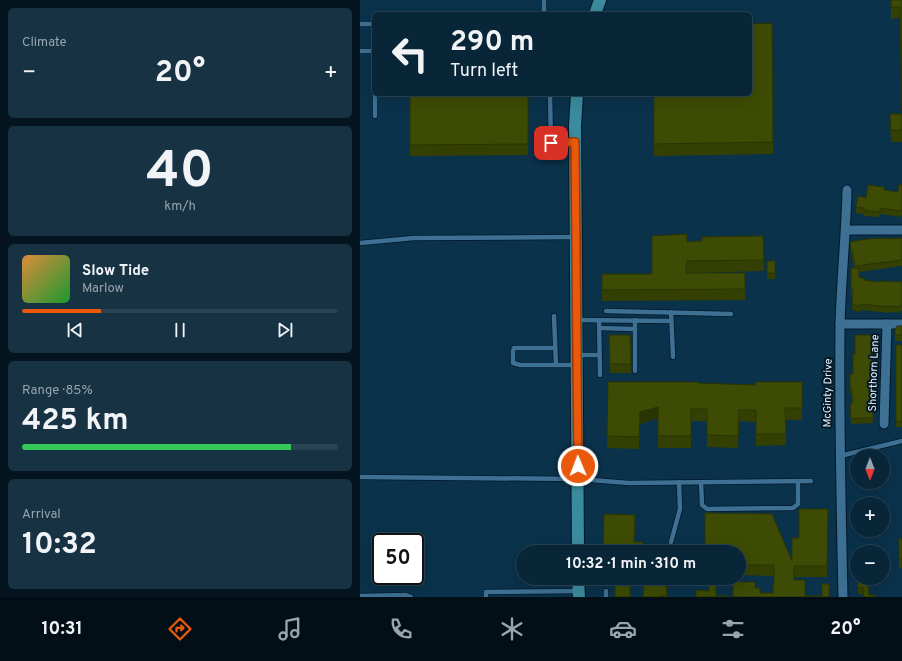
<!DOCTYPE html>
<meta charset="utf-8">
<style>
body{margin:0;font-family:Overpass,sans-serif;background:#163243;color:#f1f3f6;height:100vh;display:flex;flex-direction:column;font-size:15px;white-space:nowrap}
*{box-sizing:border-box;margin:0}
p{font-size:13px;color:#98a5ae}
.icon{flex:none;width:22px;height:22px;fill:none;stroke:currentColor;stroke-width:2;stroke-linecap:round;stroke-linejoin:round}
.map{position:relative;flex:1;overflow:hidden}
.details{display:flex;flex-direction:column;gap:8px;padding:8px;background:#04151f;width:360px}
.details>*{flex:none}
.banner{position:absolute;left:12px;top:12px;width:380px;height:84px;border-radius:6px;box-shadow:0 4px 16px #0002,0 0 0 1px #294353;background:#082638;color:#f1f3f6;overflow:hidden}
.needle{width:26px;rotate:180deg}
.tools{position:absolute;left:490px;top:449px;display:grid;gap:8px}
.tools a{display:grid;place-items:center;width:40px;height:40px;border-radius:50%;background:#082638;box-shadow:0 4px 16px #0002,0 0 0 1px #294353;font-size:20px}
.speed{position:absolute;left:12px;top:533px;display:flex;gap:8px;font-size:20px;font-weight:700;text-align:center}
.speed>*{display:grid;place-content:center;width:52px;height:52px;border-radius:50%;background:#082638;box-shadow:0 4px 16px #0002,0 0 0 1px #294353;line-height:1}
.speed .limit{border:2px solid #111;border-radius:6px;background:#fff;color:#111}
.pin{position:absolute;display:grid;place-items:center;width:34px;height:34px;color:#fff;margin:-17px;border-radius:8px;box-shadow:0 2px 6px #0006}
.me{position:absolute;width:44px;margin:-22px;rotate:359deg;stroke-linejoin:round;filter:drop-shadow(0 0 3px #0008)}
.turn{display:flex;align-items:center;gap:14px;height:84px;padding:0 12px;font-size:18px}
.turn .icon{width:52px;height:52px;stroke-width:2.5}
.turn b{display:block;font-size:28px;line-height:34px}
.big{font-size:30px;font-weight:700;line-height:1.1}
.details .tile{flex:1;display:flex;flex-direction:column;justify-content:center;gap:6px;min-width:0;padding:0 14px;border-radius:6px;background:#163243}
.details .dial{align-items:center;gap:0}
.dial b{font-size:52px;line-height:1}
.song{display:flex;align-items:center;gap:12px}
.cover{width:48px;height:48px;border-radius:6px;background:linear-gradient(135deg,hsl(30 70% 55%),hsl(130 70% 35%))}
.played{height:4px;border-radius:2px;background:linear-gradient(90deg,#ea580c 25%,#294353 25%)}
.keys{display:flex;justify-content:space-around;direction:ltr}
.heat{display:flex;justify-content:space-between;align-items:center;font-size:22px;direction:ltr}
.charge{height:6px;border-radius:3px;background:linear-gradient(90deg,#34c759 85%,#294353 0)}
.trip{position:absolute;left:156px;top:545px;width:230px;height:40px;border-radius:20px;background:#082638;box-shadow:0 4px 16px #0002,0 0 0 1px #294353;font-weight:700;line-height:40px;text-align:center}
.tabs{display:flex;height:64px;justify-content:space-around;align-items:center;background:#030f16;color:#98a5ae}
.tabs .icon{width:28px;height:28px}
.tabs .selected{color:#ea580c}
.tabs b{font-size:18px;color:#f1f3f6}
main{display:flex;flex:1;min-height:0}
.map>svg:first-child{display:block}
.lines{fill:none;stroke-linecap:round;stroke-linejoin:round}
.lane-casing{stroke:#00192a;stroke-width:6}
.street-casing{stroke:#00192a;stroke-width:11}
.secondary-casing{stroke:#00192a;stroke-width:14}
.lane{stroke:#3d7093;stroke-width:4.5}
.street{stroke:#3d7093;stroke-width:9}
.secondary{stroke:#3a8b9d;stroke-width:12}
.wall{fill:#344003}
.shaded-wall{fill:#2b3403}
.building{fill:#3d4b04;stroke:#2b3403}
.route-casing{stroke:#983908;stroke-width:10}
.route{stroke:#ea580c;stroke-width:7}
.labels{text-anchor:middle;dominant-baseline:central;stroke-width:4;stroke-linejoin:round;paint-order:stroke}
.street-label{font-size:11px;fill:#ebf6fe;stroke:#041927}
</style>
<main>
<section class="details">
<div class="tile"><p>Climate</p>
<div class="heat"><a>−</a><b class="big">20°</b><a>+</a></div>
</div>
<div class="tile dial"><b>40</b><p>km/h</p></div>
<div class="tile">
<div class="song"><i class="cover"></i><div><b>Slow Tide</b><p>Marlow</p></div></div>
<div class="played"></div>
<div class="keys"><svg class="icon" aria-label="previous" viewBox="0 0 24 24"><path d="M18 5L8 12l10 7zM5 5v14"/></svg><svg class="icon" aria-label="pause" viewBox="0 0 24 24"><path d="M8 5v14M16 5v14"/></svg><svg class="icon" aria-label="next" viewBox="0 0 24 24"><path d="M6 5l10 7-10 7zM19 5v14"/></svg></div>
</div>
<div class="tile"><p>Range · 85%</p><b class="big">425 km</b><div class="charge"></div></div>
<div class="tile"><p>Arrival</p><b class="big">10:32</b></div>
</section>
<div class="map">
<svg width="542" height="597" viewBox="0 0 542 597">
<rect width="100%" height="100%" fill="#0a324b"/>
<g class="lines">
<defs>
<g id="lane">
<path d="M184,0V14"/>
<path d="M0,24H14"/>
<path d="M0,51H14"/>
<path d="M15,94V116"/>
<path d="M190,94L191,143H215"/>
<path d="M0,243L54,238L216,237"/>
<path d="M246,311L371,314"/>
<path d="M311,312L313,357"/>
<path d="M194,316L196,365"/>
<path d="M217,320L311,321"/>
<path d="M239,321L240,375"/>
<path d="M239,328L275,329"/>
<path d="M195,348H154L153,351V363L160,365H217"/>
<path d="M218,355H240"/>
<path d="M275,371V320"/>
<path d="M480,456L542,441"/>
<path d="M0,477L218,479L269,483L451,481"/>
<path d="M341,482L342,505L347,509L433,508L438,504V481"/>
<path d="M311,542L320,509L319,482"/>
<path d="M246,591V597"/>
<path d="M0,596L46,595L51,597"/>
<path d="M126,597V592L219,591"/>
</g>
<g id="street">
<path d="M486,230H542"/>
<path d="M480,324H542"/>
<path d="M524,424L527,324"/>
<path d="M483,597C481,507 479,417 480,326C481,281 486,235 487,190"/>
</g>
<g id="secondary">
<path d="M235,14L240,0"/>
<path d="M217,94L215,126L218,552"/>
<path d="M218,578L219,597"/>
</g>
</defs>
<use href="#lane" class="lane-casing"/>
<use href="#street" class="street-casing"/>
<use href="#secondary" class="secondary-casing"/>
<use href="#lane" class="lane"/>
<use href="#street" class="street"/>
<use href="#secondary" class="secondary"/>
</g>
<g class="wall">
<path d="M531,0H542V142H531L530,114H542L540,18L531,19Z"/>
<path d="M50,94H168V155L50,156Z"/>
<path d="M294,94L413,142V154L294,156Z"/>
<path d="M542,185V216L541,215V217L520,214V217L504,216V214L496,213V207L506,198L524,190L538,192Z"/>
<path d="M403,236L404,271L327,273H385V300L242,301V274H292L327,242L342,241Z"/>
<path d="M542,238V266L499,272V277L505,280L518,282H542V311H540V313L530,312V313L501,310V312L494,311L492,309L493,295H491V268H494L490,248V242L528,239Z"/>
<rect x="407" y="261" width="8" height="18"/>
<path d="M542,326V341H535V328H537Z"/>
<path d="M249,335H270L271,373H250Z"/>
<path d="M513,335V346H511V354H512L513,423L491,424L490,404H492V394H490V374H493L495,354Z"/>
<rect x="536" y="345" width="6" height="82"/>
<path d="M248,382L395,385L442,382V420H426V445L396,446V422L379,421L378,448L347,447V421H331V448H298V418L280,424L279,449L247,448Z"/>
<path d="M468,509L467,577H434V580L445,596L469,597H373L379,582L395,588L400,593H413L414,585V576L379,575V552L432,561L439,538Z"/>
<rect x="539" y="539" width="3" height="29"/>
<path d="M248,578H283V579Z"/>
<path d="M497,579L509,595L503,594H498Z"/>
<path d="M289,585L307,586V597H283Z"/>
</g>
<g class="shaded-wall">
<path d="M327,261V273L326,285V273Z"/>
<path d="M298,407V418L280,424L279,449L280,412Z"/>
</g>
<g class="building">
<path d="M531,0H542V111L540,7H531Z"/>
<path d="M412,23L413,142L294,144V94H390V24Z"/>
<path d="M50,94H168V144L50,145Z"/>
<path d="M530,114H542V130H531Z"/>
<path d="M539,184L542,185V210H541V211L520,208V212L504,210V208L496,207L498,196L506,198L508,185L524,187V190L538,192Z"/>
<path d="M327,234V242L342,241V237L403,236L404,260L327,261L326,273H385V289L242,290V274H292V236Z"/>
<path d="M527,238L528,239L542,238V260L495,266L490,242L507,239Z"/>
<rect x="407" y="261" width="8" height="12"/>
<path d="M491,268H499V277L505,279L504,280L518,282L519,281L542,282V306L540,305V307L530,306V307L501,304V306L494,305L492,303L493,289H491Z"/>
<path d="M537,326H542V335H535V328H537Z"/>
<path d="M249,335H270L271,364H250Z"/>
<path d="M495,335H513V340H511V354H512L513,418H491L490,404H492V388H490V374H493V354H495Z"/>
<path d="M536,345H542V422L536,421Z"/>
<path d="M248,382H338V383L395,385V382H442V408H425L426,434H396V410H379L378,436L347,435V409H331V436H298V407L280,412L279,437L247,436Z"/>
<path d="M439,509H468L467,566H434V580H445V596H462V584H469V597H373V579H379V582H395V588H400V593H413V585H414V565H379V552H345V513L412,514L432,561V538H439Z"/>
<path d="M244,514L275,515L274,542H283V552H243Z"/>
<rect x="539" y="539" width="3" height="20"/>
<rect x="255" y="578" width="15" height="19"/>
<path d="M497,579H508L509,595H516L515,597H503L504,588H498Z"/>
<path d="M349,580H356V596H369V597H335L336,596V590L349,591Z"/>
<path d="M284,581H289V585L307,586L306,596H299V597H283Z"/>
</g>
<g class="lines">
<defs>
<path id="route" d="M191,143L215,142L218,466"/>
</defs>
<use href="#route" class="route-casing"/>
<use href="#route" class="route"/>
</g>
<g class="labels">
<g class="street-label">
<text transform="translate(514 373) rotate(-88)">Shorthorn Lane</text>
<text transform="translate(468 393) rotate(-89)">McGinty Drive</text>
</g>
</g>
</svg>
<div class="tools">
<a><svg class="needle" viewBox="-14 -14 28 28"><path d="M0-13l5 13h-10z" fill="#e53935"/><path d="M0 13l5-13h-10z" fill="#98a5ae"/></svg></a>
<a>+</a>
<a>−</a>
</div>
<div class="speed"><div class="limit">50</div></div>
<div class="pin" style="left:191px;top:143px;background:#d93025"><svg class="icon" aria-label="arrive" viewBox="0 0 24 24"><path d="M6 21V4h12l-3 4 3 4H6"/></svg></div>
<svg class="me" style="left:218px;top:466px" viewBox="-20 -20 40 40"><circle r="17" fill="#ea580c" stroke="#fff" stroke-width="3"/><path d="M0-11L8 9 0 5-8 9z" fill="#fff"/></svg>
<div class="trip">10:32 · 1 min · 310 m</div>
<div class="banner">
<div class="turn"><svg class="icon" aria-label="left" viewBox="0 0 24 24"><path d="M17 20v-9H6M10 6l-5 5 5 5"/></svg><div><b>290 m</b>Turn left</div></div>
</div>
</div>
</main>
<nav class="tabs">
<b>10:31</b>
<svg class="icon selected" aria-label="directions" viewBox="0 0 24 24"><path d="M12 3l9 9-9 9-9-9zM9 14v-3h6M13 9l2 2-2 2"/></svg>
<svg class="icon" aria-label="music" viewBox="0 0 24 24"><path d="M9 18V5l10-2v13"/><circle cx="6" cy="18" r="3"/><circle cx="16" cy="16" r="3"/></svg>
<svg class="icon" aria-label="phone" viewBox="0 0 24 24"><path d="M5 4h4l2 5-3 2q2 4 5 5l2-3 5 2v4C11 20 4 13 5 4z"/></svg>
<svg class="icon" aria-label="climate" viewBox="0 0 24 24"><path d="M12 3v18M4 7l16 10M4 17L20 7"/></svg>
<svg class="icon" aria-label="car" viewBox="0 0 24 24"><path d="M5 17H2v-5l4-1 3-4h7l3 4 3 1v5h-3M9 17h6M6 11h13"/><circle cx="7" cy="17" r="2"/><circle cx="17" cy="17" r="2"/></svg>
<svg class="icon" aria-label="filters" viewBox="0 0 24 24"><path d="M4 7h16M4 17h16"/><circle cx="9" cy="7" r="2"/><circle cx="15" cy="17" r="2"/></svg>
<b>20°</b>
</nav>
